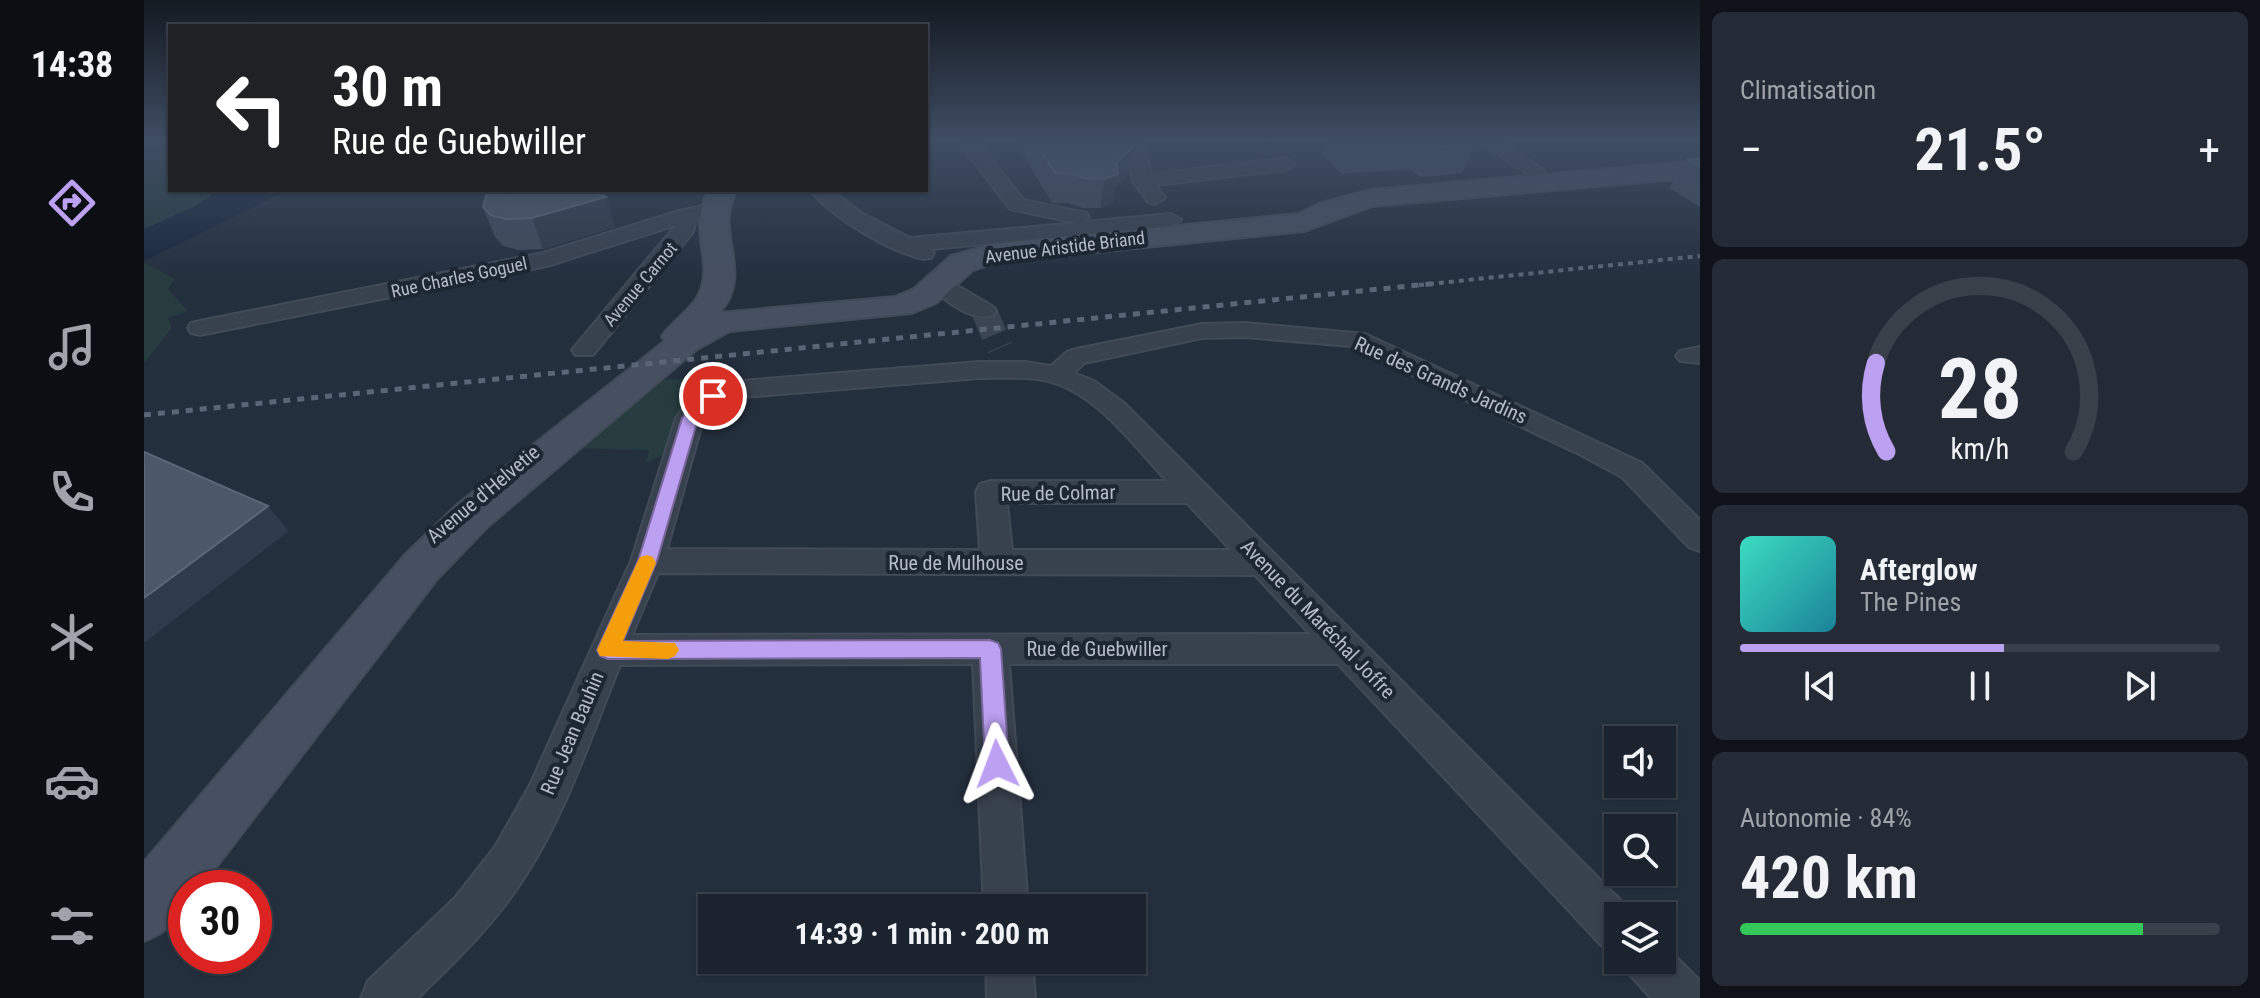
<!DOCTYPE html>
<html lang="fr">
<meta charset="utf-8">
<style>
body{margin:0;font-family:"Roboto Condensed",sans-serif;background:#242b36;color:#f1f3f6;height:100vh;display:flex;flex-direction:column;font-size:30px;white-space:nowrap}
*{box-sizing:border-box;margin:0}
p{font-size:26px;color:#a0a4aa}
.icon{flex:none;width:44px;height:44px;fill:none;stroke:currentColor;stroke-width:2;stroke-linecap:round;stroke-linejoin:round}
.map{position:relative;flex:1;overflow:hidden}
.drawer{display:flex;flex-direction:column;gap:12px;padding:12px;background:#0f1319;width:560px}
.drawer>*{flex:none}
.banner{position:absolute;left:24px;top:24px;width:760px;height:168px;border-radius:0px;box-shadow:0 2px 6px #0004,0 0 0 2px #39404a;background:#202124;color:#fff;overflow:hidden}
.controls{position:absolute;left:1460px;top:726px;display:grid;gap:16px}
.controls a{display:grid;place-items:center;width:72px;height:72px;border-radius:0px;background:#1b232e;box-shadow:0 2px 6px #0004,0 0 0 2px #39404a;font-size:40px}
.speed{position:absolute;left:24px;top:870px;display:flex;gap:16px;font-size:40px;font-weight:700;text-align:center}
.speed>*{display:grid;place-content:center;width:104px;height:104px;border-radius:50%;background:#1b232e;box-shadow:0 2px 6px #0004,0 0 0 2px #39404a;line-height:1}
.speed .limit{border:12px solid #d22;background:#fff;color:#111}
.pin{position:absolute;display:grid;place-items:center;width:68px;height:68px;color:#fff;margin:-34px;border:4px solid #fff;border-radius:50%;box-shadow:0 2px 8px #0007}
.me{position:absolute;width:88px;margin:-44px;rotate:357deg;stroke-linejoin:round;filter:drop-shadow(0 0 6px #0008)}
.turn{display:flex;align-items:center;gap:28px;height:168px;padding:0 32px;font-size:36px}
.turn .icon{width:104px;height:104px;stroke-width:2.5}
.turn b{display:block;font-size:56px;line-height:68px}
.big{font-size:60px;font-weight:700;line-height:1.1}
.drawer .widget{flex:1;display:flex;flex-direction:column;justify-content:center;gap:12px;min-width:0;padding:0 28px;border-radius:12px;background:#242b36}
.drawer .dial{align-items:center;gap:0}
.dial svg{height:208px;overflow:visible;fill:none;stroke:#39404a;stroke-width:7;stroke-linecap:round;text-anchor:middle}
.dial text{fill:#f1f3f6;stroke:none}
.song{display:flex;align-items:center;gap:24px}
.cover{width:96px;height:96px;border-radius:12px;background:linear-gradient(135deg,hsl(170 70% 55%),hsl(190 70% 35%))}
.played{height:8px;border-radius:4px;background:linear-gradient(90deg,#bca0f2 55%,#39404a 55%)}
.keys{display:flex;justify-content:space-around;direction:ltr}
.heat{display:flex;justify-content:space-between;align-items:center;font-size:44px;direction:ltr}
.charge{height:12px;border-radius:6px;background:linear-gradient(90deg,#34c759 84%,#39404a 0)}
.trip{position:absolute;left:554px;top:894px;width:448px;height:80px;border-radius:0px;background:#1b232e;box-shadow:0 2px 6px #0004,0 0 0 2px #39404a;font-weight:700;line-height:80px;text-align:center}
main{display:flex;flex:1;min-height:0}
.tabs{display:flex;flex-direction:column;width:144px;justify-content:space-around;align-items:center;background:#0b0e12;color:#a0a4aa}
.tabs .icon{width:56px;height:56px}
.tabs .active{color:#bca0f2}
.tabs b{font-size:36px;color:#f1f3f6}
.map>svg:first-child{display:block}
.green{fill:#263c3f}
.water{fill:#17263c}
.lines{fill:none;stroke-linecap:round;stroke-linejoin:round}
.minor-tunnel{stroke:#3a4453;stroke-width:26;stroke-dasharray:26 13;stroke-linecap:butt}
.minor-casing{stroke:#414a57;stroke-width:4}
.secondary-casing{stroke:#414a57;stroke-width:4}
.minor{fill:#38414e;fill-rule:evenodd}
.secondary{fill:#465061;fill-rule:evenodd}
.rail-far1{stroke:#5a6575;stroke-width:4;stroke-dasharray:5 5;stroke-linecap:butt}
.rail{stroke:#5a6575;stroke-width:5;stroke-dasharray:7 7;stroke-linecap:butt}
.wall{fill:#3f4b5c}
.shaded-wall{fill:#2f3b4b}
.building{fill:#4b5868;stroke:#5c6777;stroke-width:2}
.route{fill:#bca0f2;stroke:#7a689d;stroke-width:2}
.slow{fill:#f59e0b}
.labels{text-anchor:middle;dominant-baseline:central;stroke-width:8;stroke-linejoin:round;paint-order:stroke}
.far-street-label{font-size:18px;fill:#b4bcc9;stroke:#1d2633}
.street-label{font-size:20px;fill:#b4bcc9;stroke:#1d2633}
</style>
<main>
<nav class="tabs">
<b>14:38</b>
<svg class="icon active" aria-label="directions" viewBox="0 0 24 24"><path d="M12 3l9 9-9 9-9-9zM9 14v-3h6M13 9l2 2-2 2"/></svg>
<svg class="icon" aria-label="music" viewBox="0 0 24 24"><path d="M9 18V5l10-2v13"/><circle cx="6" cy="18" r="3"/><circle cx="16" cy="16" r="3"/></svg>
<svg class="icon" aria-label="phone" viewBox="0 0 24 24"><path d="M5 4h4l2 5-3 2q2 4 5 5l2-3 5 2v4C11 20 4 13 5 4z"/></svg>
<svg class="icon" aria-label="climate" viewBox="0 0 24 24"><path d="M12 3v18M4 7l16 10M4 17L20 7"/></svg>
<svg class="icon" aria-label="car" viewBox="0 0 24 24"><path d="M5 17H2v-5l4-1 3-4h7l3 4 3 1v5h-3M9 17h6M6 11h13"/><circle cx="7" cy="17" r="2"/><circle cx="17" cy="17" r="2"/></svg>
<svg class="icon" aria-label="filters" viewBox="0 0 24 24"><path d="M4 7h16M4 17h16"/><circle cx="9" cy="7" r="2"/><circle cx="15" cy="17" r="2"/></svg>
</nav>
<div class="map">
<svg width="1556" height="998" viewBox="0 0 1556 998">
<rect width="100%" height="100%" fill="#242f3e"/>
<g class="green">
<path d="M0,141H26V190H75L50,207L0,229Z"/>
<path d="M0,263L31,279L24,289L44,311L24,318L28,328L0,363Z"/>
<path d="M554,378L565,384L538,403L542,405L533,418L527,451L502,463L505,450L423,448L508,380Z"/>
</g>
<path class="water" d="M75,190H144L0,261V229L50,207Z"/>
<g class="lines">
<path class="minor-tunnel" d="M840,311L856,348"/>
<defs>
<g id="minor">
<path d="M814,141H832L880,200L942,213L945,217L939,222L1027,214L1037,220L1027,226L787,249L790,253L787,258L779,259C745,251 688,218 667,190H688L717,213L766,238L933,223L866,209Z"/>
<path d="M982,141H1000L1007,174L1142,158L1151,164L1142,170L1012,185L1021,198L1011,204L1004,202L989,181Z"/>
<path d="M1335,141H1356L1401,171L1392,177L1385,175Z"/>
<path d="M571,204L578,206L581,210L578,214L552,219L549,232L449,355H431L428,350L532,225L403,266L56,335L47,333L44,328L47,323L56,321L399,253L535,211Z"/>
<path d="M798,277L848,306L852,311L848,316C827,321 799,301 787,284L790,279Z"/>
<path d="M1101,323L1221,334L1498,463L1556,520V551L1545,547L1478,477L1435,454L1207,346L1101,337L1058,338L940,363L930,373L950,381L980,403L1490,914L1474,916V952L1458,946L1194,664H865L884,908H840L829,664L476,665C447,736 422,814 380,878C351,924 312,960 274,998H217L224,981L310,899L351,847L386,785L487,561L532,418C548,394 571,388 597,381L835,362H881L907,366L923,352L932,349L1058,324ZM835,378C858,378 881,376 904,381C953,393 990,446 1023,481H847L836,484L832,492L836,550L523,549L559,420L578,405L598,397ZM863,503H1043L1087,550H868ZM514,573L1111,575L1166,634L488,635Z"/>
<path d="M1556,347V363L1536,361L1532,356L1536,351Z"/>
<path d="M1518,943L1556,981V998H1507L1487,976L1480,960H1518Z"/>
<path d="M842,960H888L891,998H843Z"/>
</g>
<path id="secondary" d="M1556,161V177L1228,206L1160,231L853,262L829,270L792,303L768,313L586,331L553,349L343,527L293,579L56,888H42C42,916 25,931 0,941V862L261,555L313,505L521,341L518,336C528,321 548,310 555,294C566,272 556,249 556,226C555,213 560,202 564,190H592C587,203 583,214 585,228C588,260 600,286 575,313L751,297L770,289L807,256L850,244L1154,214L1175,204L1226,190Z"/>
</defs>
<use href="#minor" class="minor-casing"/>
<use href="#secondary" class="secondary-casing"/>
<use href="#minor" class="minor"/>
<use href="#secondary" class="secondary"/>
<path class="rail-far1" d="M1275,285L1556,256"/>
<path class="rail" d="M0,415L1295,283"/>
</g>
<g class="wall">
<path d="M872,141H963L990,146L984,174L971,188L969,203L956,208H939L924,203H908L872,143Z"/>
<path d="M1183,141H1326L1332,144L1318,173L1277,177L1266,169L1198,174L1178,155Z"/>
<path d="M1556,158V207L1525,188L1544,159Z"/>
<path d="M345,190H453L471,227L399,249L374,250L359,246L351,237L339,207Z"/>
</g>
<g class="shaded-wall">
<path d="M990,146L984,174L971,188L969,203L956,208L961,178L972,163Z"/>
<path d="M439,190H453L449,201L462,197L471,227L399,249L388,218Z"/>
<path d="M124,506L145,531L0,643V598Z"/>
</g>
<g class="building">
<path d="M891,141H963L990,146L972,163L974,174L961,178L943,179L928,174L911,173Z"/>
<path d="M1204,141H1271L1209,145Z"/>
<path d="M1279,141H1326L1332,144L1290,148Z"/>
<path d="M1556,158V166L1544,159Z"/>
<path d="M345,190H451L462,197L388,218L362,219L347,215L339,207L342,195Z"/>
<path d="M0,452L124,506L0,598Z"/>
</g>
<linearGradient id="sky" x2="0" y2="1"><stop stop-color="#141a22"/><stop offset="0.5" stop-color="#3f4d63"/><stop offset="1" stop-color="#3f4d63" stop-opacity="0"/></linearGradient>
<rect width="1556" height="280" fill="url(#sky)"/>
<path class="route" d="M569,391L577,396L554,419L513,561L479,641L846,640L854,643L857,649L865,764L861,772L853,775L845,772L841,764L836,658L464,659L456,656L453,650L494,561L538,418L551,400Z"/>
<path class="slow" d="M503,555L509,557L512,563L479,641L531,643L535,650L531,656L524,659L456,656L453,650L493,563L496,557Z"/>
<g class="labels">
<g class="far-street-label">
<text transform="translate(921 247) rotate(-7)">Avenue Aristide Briand</text>
<text transform="translate(315 277) rotate(-12)">Rue Charles Goguel</text>
<text transform="translate(496 284) rotate(-50)">Avenue Carnot</text>
</g>
<g class="street-label">
<text transform="translate(1297 380) rotate(24)">Rue des Grands Jardins</text>
<text transform="translate(914 493) rotate(-1)">Rue de Colmar</text>
<text transform="translate(339 494) rotate(-40)">Avenue d'Helvetie</text>
<text x="812" y="563">Rue de Mulhouse</text>
<text transform="translate(1174 619) rotate(46)">Avenue du Maréchal Joffre</text>
<text x="953" y="649">Rue de Guebwiller</text>
<text transform="translate(428 733) rotate(-67)">Rue Jean Bauhin</text>
</g>
</g>
</svg>
<div class="controls">
<a><svg class="icon" aria-label="sound" viewBox="0 0 24 24"><path d="M4 9h4l5-4v14l-5-4H4zM17 9q2 3 0 6"/></svg></a>
<a><svg class="icon" aria-label="search" viewBox="0 0 24 24"><circle cx="10" cy="10" r="6"/><path d="M15 15l6 6"/></svg></a>
<a><svg class="icon" aria-label="layers" viewBox="0 0 24 24"><path d="M12 4l9 5-9 5-9-5zM3 14l9 5 9-5"/></svg></a>
</div>
<div class="speed"><div class="limit">30</div></div>
<div class="pin" style="left:569px;top:396px;background:#d93025"><svg class="icon" aria-label="arrive" viewBox="0 0 24 24"><path d="M6 21V4h12l-3 4 3 4H6"/></svg></div>
<svg class="me" style="left:853px;top:764px" viewBox="-20 -20 40 40"><path d="M0-17L14 15 0 8-14 15z" fill="#bca0f2" stroke="#fff" stroke-width="4"/></svg>
<div class="trip">14:39 · 1 min · 200 m</div>
<div class="banner">
<div class="turn"><svg class="icon" aria-label="left" viewBox="0 0 24 24"><path d="M17 20v-9H6M10 6l-5 5 5 5"/></svg><div><b>30 m</b>Rue de Guebwiller</div></div>
</div>
</div>
<section class="drawer">
<div class="widget"><p>Climatisation</p>
<div class="heat"><a>−</a><b class="big">21.5°</b><a>+</a></div>
</div>
<div class="widget dial"><svg viewBox="0 0 100 80">
<path d="M14 69A42 42 0 1 1 86 69"/>
<path d="M14 69A42 42 0 0 1 10 35" stroke="#bca0f2"/>
<text x="50" y="56" font-size="32" font-weight="700">28</text>
<text x="50" y="72" font-size="11">km/h</text>
</svg></div>
<div class="widget">
<div class="song"><i class="cover"></i><div><b>Afterglow</b><p>The Pines</p></div></div>
<div class="played"></div>
<div class="keys"><svg class="icon" aria-label="previous" viewBox="0 0 24 24"><path d="M18 5L8 12l10 7zM5 5v14"/></svg><svg class="icon" aria-label="pause" viewBox="0 0 24 24"><path d="M8 5v14M16 5v14"/></svg><svg class="icon" aria-label="next" viewBox="0 0 24 24"><path d="M6 5l10 7-10 7zM19 5v14"/></svg></div>
</div>
<div class="widget"><p>Autonomie · 84%</p><b class="big">420 km</b><div class="charge"></div></div>
</section>
</main>
